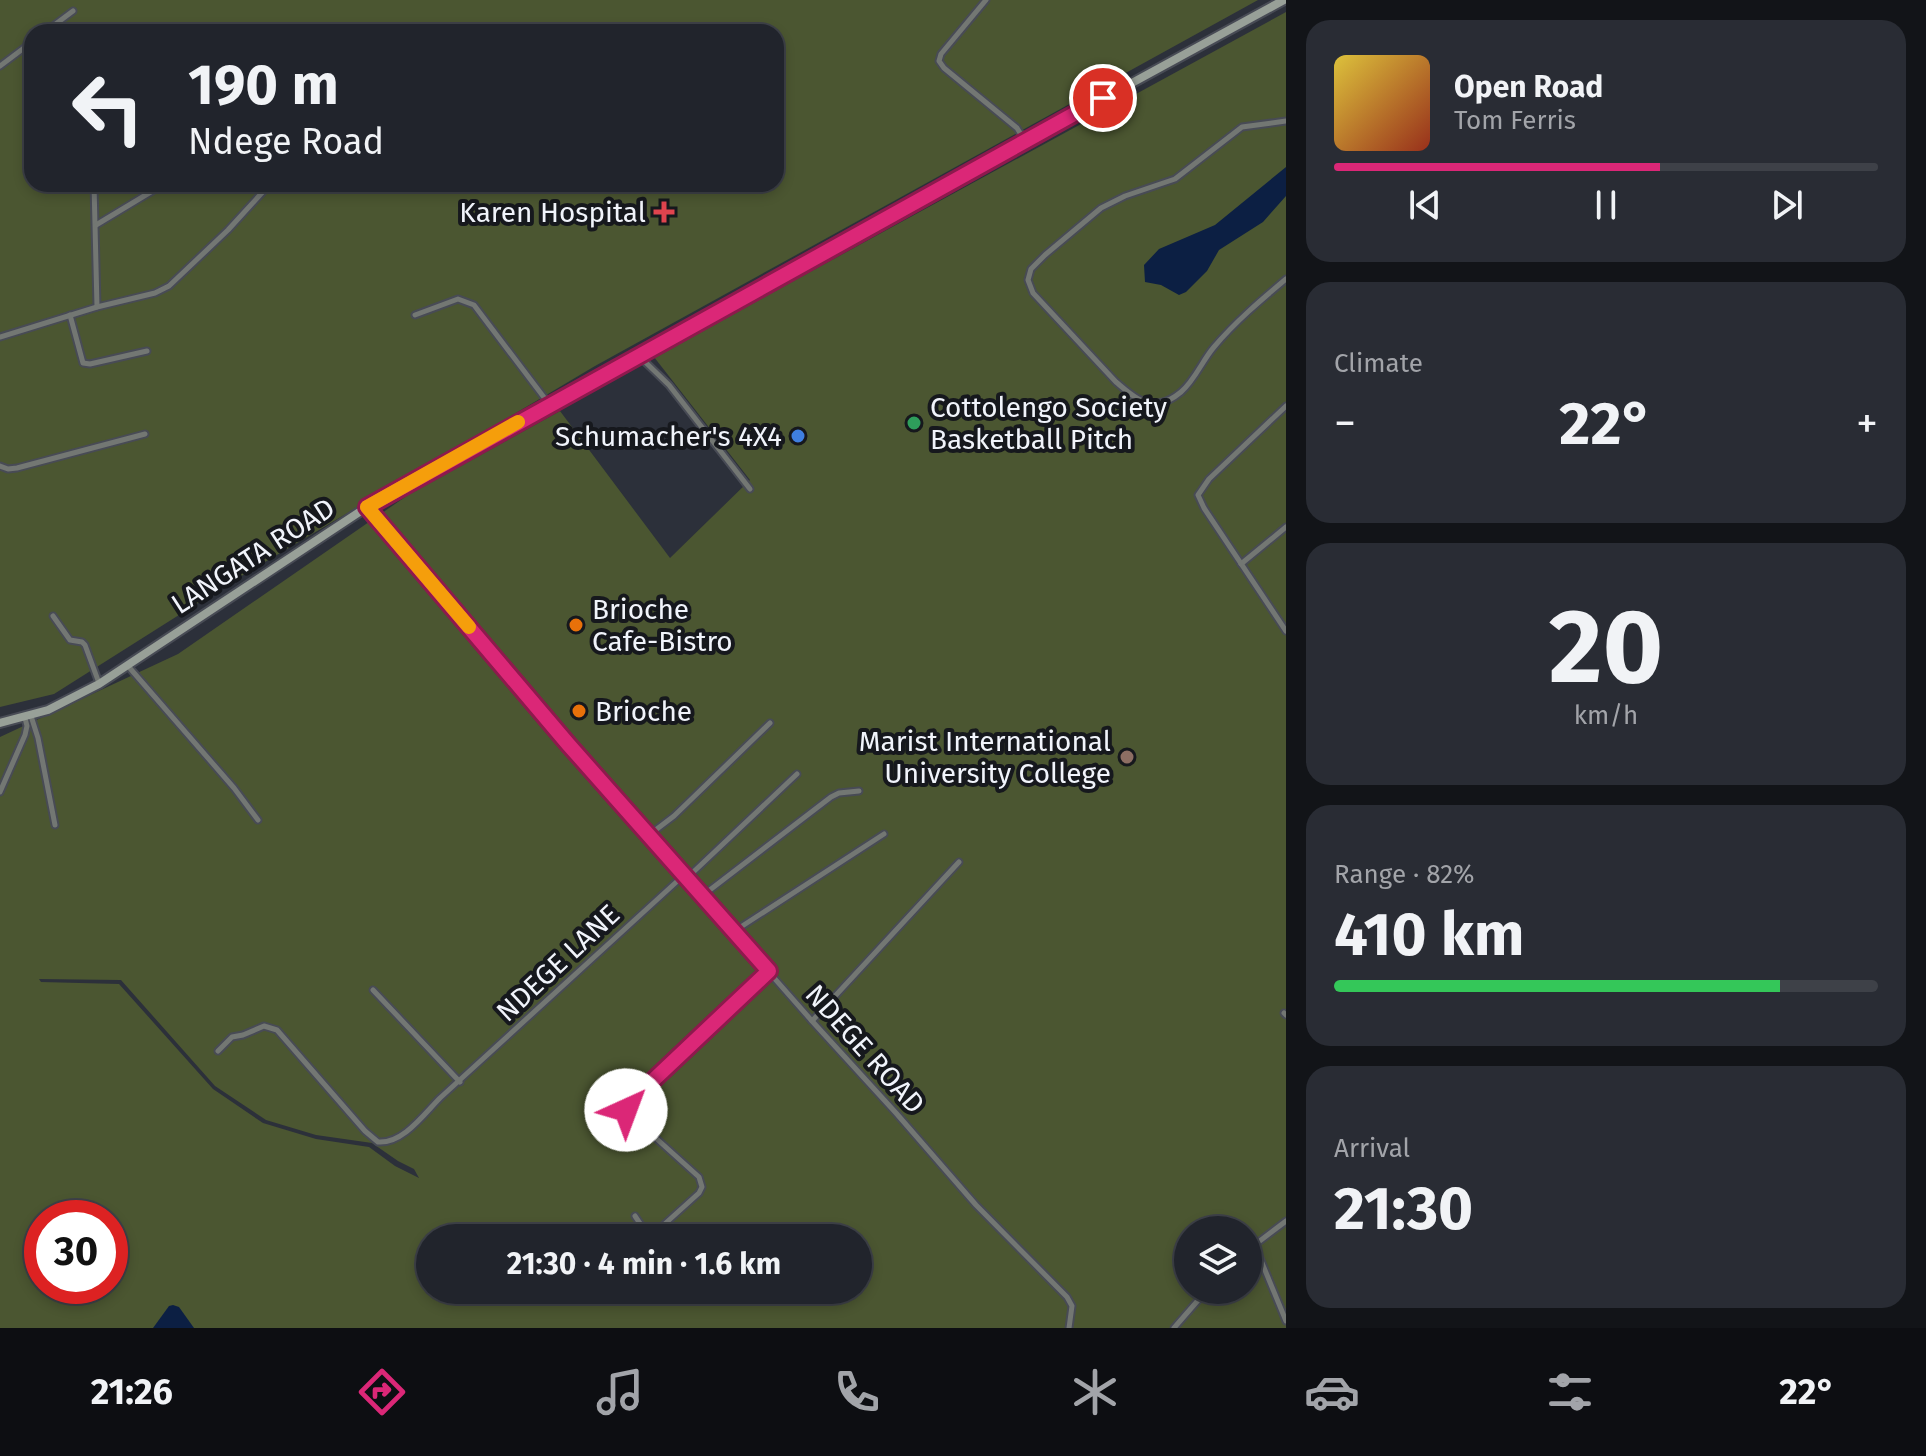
<!DOCTYPE html>
<meta charset="utf-8">
<style>
body{margin:0;font-family:"Fira Sans",sans-serif;background:#292c34;color:#f1f3f6;height:100vh;display:flex;flex-direction:column;font-size:30px;white-space:nowrap}
*{box-sizing:border-box;margin:0}
p{font-size:26px;color:#a2a4a9}
.icon{flex:none;width:44px;height:44px;fill:none;stroke:currentColor;stroke-width:2;stroke-linecap:round;stroke-linejoin:round}
.map{position:relative;flex:1;overflow:hidden}
.sheet{display:flex;flex-direction:column;gap:20px;padding:20px;background:#121418;width:640px}
.sheet>*{flex:none}
.hud{position:absolute;left:24px;top:24px;width:760px;height:168px;border-radius:24px;box-shadow:0 4px 12px #0003,0 0 0 2px #3e4148;background:#21242c;color:#f1f3f6;overflow:hidden}
.fabs{position:absolute;left:1174px;top:1216px;display:grid;gap:16px}
.fabs a{display:grid;place-items:center;width:88px;height:88px;border-radius:50%;background:#21242c;box-shadow:0 4px 12px #0003,0 0 0 2px #3e4148;font-size:40px}
.speed{position:absolute;left:24px;top:1200px;display:flex;gap:16px;font-size:40px;font-weight:700;text-align:center}
.speed>*{display:grid;place-content:center;width:104px;height:104px;border-radius:50%;background:#21242c;box-shadow:0 4px 12px #0003,0 0 0 2px #3e4148;line-height:1}
.speed .limit{border:12px solid #d22;background:#fff;color:#111}
.pin{position:absolute;display:grid;place-items:center;width:68px;height:68px;color:#fff;margin:-34px;border:4px solid #fff;border-radius:50%;box-shadow:0 2px 8px #0007}
.me{position:absolute;width:88px;margin:-44px;rotate:43deg;stroke-linejoin:round;filter:drop-shadow(0 0 6px #0008)}
.turn{display:flex;align-items:center;gap:28px;height:168px;padding:0 32px;font-size:36px}
.turn .icon{width:104px;height:104px;stroke-width:2.5}
.turn b{display:block;font-size:56px;line-height:68px}
.big{font-size:60px;font-weight:700;line-height:1.1}
.sheet .card{flex:1;display:flex;flex-direction:column;justify-content:center;gap:12px;min-width:0;padding:0 28px;border-radius:24px;background:#292c34}
.sheet .dial{align-items:center;gap:0}
.dial b{font-size:104px;line-height:1}
.song{display:flex;align-items:center;gap:24px}
.cover{width:96px;height:96px;border-radius:12px;background:linear-gradient(135deg,hsl(50 70% 55%),hsl(10 70% 35%))}
.played{height:8px;border-radius:4px;background:linear-gradient(90deg,#db2777 60%,#3e4148 60%)}
.keys{display:flex;justify-content:space-around;direction:ltr}
.heat{display:flex;justify-content:space-between;align-items:center;font-size:44px;direction:ltr}
.charge{height:12px;border-radius:6px;background:linear-gradient(90deg,#34c759 82%,#3e4148 0)}
.trip{position:absolute;left:416px;top:1224px;width:456px;height:80px;border-radius:40px;background:#21242c;box-shadow:0 4px 12px #0003,0 0 0 2px #3e4148;font-weight:700;line-height:80px;text-align:center}
.tabs{display:flex;height:128px;justify-content:space-around;align-items:center;background:#0d0e12;color:#a2a4a9}
.tabs .icon{width:56px;height:56px}
.tabs .on{color:#db2777}
.tabs b{font-size:36px;color:#f1f3f6}
main{display:flex;flex:1;min-height:0}
.map>svg:first-child{display:block}
.green{fill:#4b5631;fill-rule:evenodd}
.water{fill:#0c1f43}
.lines{fill:none;stroke-linecap:round;stroke-linejoin:round}
.minor-casing{stroke:#484b55;stroke-width:9}
.secondary-casing{stroke:#484b55;stroke-width:12}
.minor{stroke:#737773;stroke-width:5}
.secondary{stroke:#98a098;stroke-width:8}
.route-casing{stroke:#8e194d;stroke-width:20}
.route{stroke:#db2777;stroke-width:14}
.slow{stroke:#f59e0b;stroke-width:14}
.health-dot{fill:#e0444e;stroke:#16181d;stroke-width:3}
.leisure-dot{fill:#2e9e5b;stroke:#16181d;stroke-width:3}
.shop-dot{fill:#3f7fe0;stroke:#16181d;stroke-width:3}
.food-dot{fill:#e8710a;stroke:#16181d;stroke-width:3}
.education-dot{fill:#8d6e63;stroke:#16181d;stroke-width:3}
.labels{text-anchor:middle;dominant-baseline:central;stroke-width:8;stroke-linejoin:round;paint-order:stroke}
.poi-label{font-size:28px;fill:#f1f4fb;stroke:#16181d;text-anchor:end}
.street-label{font-size:28px;fill:#f1f4fb;stroke:#16181d}
</style>
<main>
<div class="map">
<svg width="1286" height="1328" viewBox="0 0 1286 1328">
<rect width="100%" height="100%" fill="#2c303a"/>
<g class="green">
<path d="M0,0H1258L595,366L228,584L54,694L0,707ZM32,32H776V184H32Z"/>
<path d="M1286,12V1328H0V737L178,654L408,495L560,411L670,558L750,480L654,357ZM39,979L121,980L215,1086L266,1120L316,1135L372,1143L398,1161L414,1169L419,1178L395,1166L369,1147L316,1139L263,1123L213,1089L119,984L41,982ZM42,1218H110V1286H42ZM1188,1230H1248V1290H1188ZM430,1238H858V1290H430Z"/>
</g>
<g class="water">
<path d="M1286,167V196L1263,222L1219,250L1207,271L1186,292L1179,295L1161,285L1145,282L1144,265L1159,249L1215,225Z"/>
<path d="M173,1305L179,1307L194,1328H153L169,1306Z"/>
</g>
<g class="lines">
<defs>
<g id="minor">
<path d="M986,0L941,54L939,61L944,68L1017,128L1025,141"/>
<path d="M45,32L73,11"/>
<path d="M0,66L32,42"/>
<path d="M1286,121L1242,127L1175,179L1125,196L1101,208L1045,255L1031,269L1028,280L1033,293L1116,382C1128,392 1142,406 1159,403C1167,402 1175,397 1181,392C1195,380 1202,361 1214,347C1235,322 1261,300 1286,279"/>
<path d="M94,184L97,307"/>
<path d="M96,225L164,184"/>
<path d="M70,315L83,363L90,364L147,351"/>
<path d="M415,315L458,299L474,305L549,404"/>
<path d="M0,337L97,307L155,293L169,286L228,230L270,184"/>
<path d="M639,356L669,385L750,489"/>
<path d="M1286,406L1209,479L1198,495L1204,508L1286,631"/>
<path d="M0,466L8,469L17,468L145,434"/>
<path d="M367,507L568,744L812,1021L896,1113L976,1205L1067,1297L1072,1306L1069,1328"/>
<path d="M1241,564L1286,527"/>
<path d="M53,616L70,640L82,642L85,645L99,683"/>
<path d="M128,666L234,788L258,820"/>
<path d="M31,716L38,738L55,825"/>
<path d="M0,792L25,735L27,726L25,718"/>
<path d="M649,835L674,816L770,723"/>
<path d="M687,878L797,774"/>
<path d="M702,896L831,797L839,793L859,791"/>
<path d="M733,932L884,834"/>
<path d="M373,990L460,1082"/>
<path d="M1284,1013L1286,1015"/>
<path d="M812,1021L959,862"/>
<path d="M218,1051L232,1037L243,1035L264,1026L277,1030L365,1131L378,1142C403,1144 424,1114 440,1098L684,875"/>
<path d="M635,1216L641,1225L654,1232L658,1230L699,1193L702,1187L699,1177L628,1113L625,1107L769,971"/>
<path d="M1255,1246L1286,1321"/>
<path d="M1248,1250L1286,1221"/>
<path d="M1174,1328L1207,1290"/>
</g>
<path id="secondary" d="M0,723L48,710L99,684L367,507L914,202L1284,0"/>
</defs>
<use href="#minor" class="minor-casing"/>
<use href="#secondary" class="secondary-casing"/>
<use href="#minor" class="minor"/>
<use href="#secondary" class="secondary"/>
</g>
<g class="lines">
<defs>
<path id="route" d="M626,1110L628,1104L769,971L568,744L367,507L1103,98"/>
</defs>
<use href="#route" class="route-casing"/>
<use href="#route" class="route"/>
<path class="slow" d="M469,627L367,507L518,422"/>
</g>
<path class="health-dot" d="M660 200h8v8h8v8h-8v8h-8v-8h-8v-8h8z"/>
<circle class="leisure-dot" cx="914" cy="423" r="8"/>
<circle class="shop-dot" cx="798" cy="436" r="8"/>
<g class="food-dot">
<circle cx="576" cy="625" r="8"/>
<circle cx="579" cy="711" r="8"/>
</g>
<circle class="education-dot" cx="1127" cy="757" r="8"/>
<g class="labels">
<g class="poi-label">
<text x="646" y="212">Karen Hospital</text>
<text x="930" y="407" text-anchor="start">Cottolengo Society<tspan x="930" dy="32">Basketball Pitch</tspan></text>
<text x="782" y="436">Schumacher's 4X4</text>
<text x="592" y="609" text-anchor="start">Brioche<tspan x="592" dy="32">Cafe-Bistro</tspan></text>
<text x="595" y="711" text-anchor="start">Brioche</text>
<text x="1111" y="741">Marist International<tspan x="1111" dy="32">University College</tspan></text>
</g>
<g class="street-label">
<text transform="translate(253 556) rotate(-33)">LANGATA ROAD</text>
<text transform="translate(558 963) rotate(-43)">NDEGE LANE</text>
<text transform="translate(865 1049) rotate(48)">NDEGE ROAD</text>
</g>
</g>
</svg>
<div class="fabs">
<a><svg class="icon" aria-label="layers" viewBox="0 0 24 24"><path d="M12 4l9 5-9 5-9-5zM3 14l9 5 9-5"/></svg></a>
</div>
<div class="speed"><div class="limit">30</div></div>
<div class="pin" style="left:1103px;top:98px;background:#d93025"><svg class="icon" aria-label="arrive" viewBox="0 0 24 24"><path d="M6 21V4h12l-3 4 3 4H6"/></svg></div>
<svg class="me" style="left:626px;top:1110px" viewBox="-20 -20 40 40"><circle r="19" fill="#fff"/><path d="M0-13L10 11 0 6-10 11z" fill="#db2777"/></svg>
<div class="trip">21:30 · 4 min · 1.6 km</div>
<div class="hud">
<div class="turn"><svg class="icon" aria-label="left" viewBox="0 0 24 24"><path d="M17 20v-9H6M10 6l-5 5 5 5"/></svg><div><b>190 m</b>Ndege Road</div></div>
</div>
</div>
<section class="sheet">
<div class="card">
<div class="song"><i class="cover"></i><div><b>Open Road</b><p>Tom Ferris</p></div></div>
<div class="played"></div>
<div class="keys"><svg class="icon" aria-label="previous" viewBox="0 0 24 24"><path d="M18 5L8 12l10 7zM5 5v14"/></svg><svg class="icon" aria-label="pause" viewBox="0 0 24 24"><path d="M8 5v14M16 5v14"/></svg><svg class="icon" aria-label="next" viewBox="0 0 24 24"><path d="M6 5l10 7-10 7zM19 5v14"/></svg></div>
</div>
<div class="card"><p>Climate</p>
<div class="heat"><a>−</a><b class="big">22°</b><a>+</a></div>
</div>
<div class="card dial"><b>20</b><p>km/h</p></div>
<div class="card"><p>Range · 82%</p><b class="big">410 km</b><div class="charge"></div></div>
<div class="card"><p>Arrival</p><b class="big">21:30</b></div>
</section>
</main>
<nav class="tabs">
<b>21:26</b>
<svg class="icon on" aria-label="directions" viewBox="0 0 24 24"><path d="M12 3l9 9-9 9-9-9zM9 14v-3h6M13 9l2 2-2 2"/></svg>
<svg class="icon" aria-label="music" viewBox="0 0 24 24"><path d="M9 18V5l10-2v13"/><circle cx="6" cy="18" r="3"/><circle cx="16" cy="16" r="3"/></svg>
<svg class="icon" aria-label="phone" viewBox="0 0 24 24"><path d="M5 4h4l2 5-3 2q2 4 5 5l2-3 5 2v4C11 20 4 13 5 4z"/></svg>
<svg class="icon" aria-label="climate" viewBox="0 0 24 24"><path d="M12 3v18M4 7l16 10M4 17L20 7"/></svg>
<svg class="icon" aria-label="car" viewBox="0 0 24 24"><path d="M5 17H2v-5l4-1 3-4h7l3 4 3 1v5h-3M9 17h6M6 11h13"/><circle cx="7" cy="17" r="2"/><circle cx="17" cy="17" r="2"/></svg>
<svg class="icon" aria-label="filters" viewBox="0 0 24 24"><path d="M4 7h16M4 17h16"/><circle cx="9" cy="7" r="2"/><circle cx="15" cy="17" r="2"/></svg>
<b>22°</b>
</nav>
